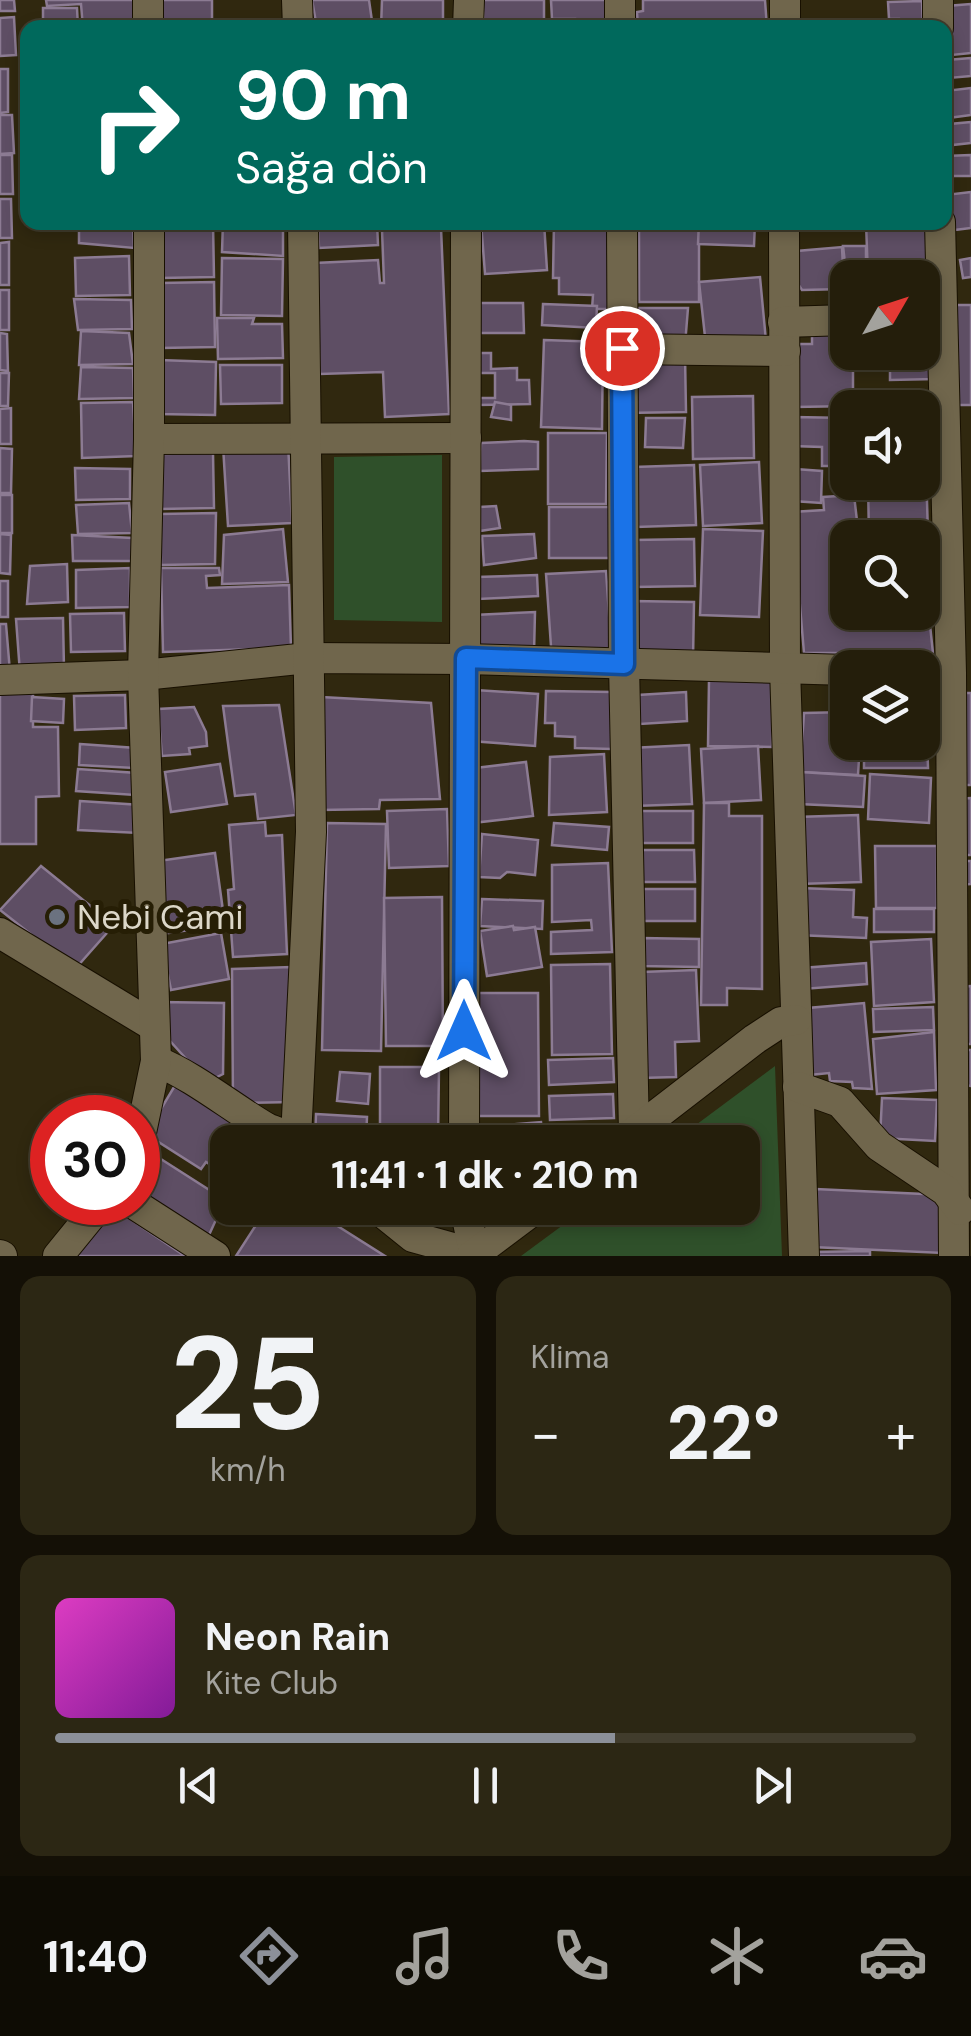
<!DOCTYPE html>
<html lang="tr">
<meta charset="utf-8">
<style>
body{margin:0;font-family:"DM Sans",sans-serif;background:#2c2714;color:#f1f3f6;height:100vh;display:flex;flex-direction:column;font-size:38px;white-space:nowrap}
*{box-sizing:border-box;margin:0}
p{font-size:32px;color:#a3a29d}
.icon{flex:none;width:55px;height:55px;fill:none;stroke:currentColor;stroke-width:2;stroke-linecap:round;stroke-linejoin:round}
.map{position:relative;height:1256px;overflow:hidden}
.panel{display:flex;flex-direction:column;gap:20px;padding:20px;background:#141006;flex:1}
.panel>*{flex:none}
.top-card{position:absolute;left:20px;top:20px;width:932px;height:210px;border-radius:20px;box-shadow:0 5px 15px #0003,0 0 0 2px #413c2c;background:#00695c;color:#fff;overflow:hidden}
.needle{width:65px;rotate:51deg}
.fabs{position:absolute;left:830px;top:260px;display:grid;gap:20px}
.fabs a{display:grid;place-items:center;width:110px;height:110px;border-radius:20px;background:#241e0b;box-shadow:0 5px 15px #0003,0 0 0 2px #413c2c;font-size:50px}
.speed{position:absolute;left:30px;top:1095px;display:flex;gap:20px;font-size:50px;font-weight:700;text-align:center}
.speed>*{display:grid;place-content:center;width:130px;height:130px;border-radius:50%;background:#241e0b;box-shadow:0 5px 15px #0003,0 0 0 2px #413c2c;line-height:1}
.speed .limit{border:15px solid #d22;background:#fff;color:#111}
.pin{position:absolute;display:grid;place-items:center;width:85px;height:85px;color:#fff;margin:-42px;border:5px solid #fff;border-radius:50%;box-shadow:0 2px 10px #0007}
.me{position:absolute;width:110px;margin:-55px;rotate:0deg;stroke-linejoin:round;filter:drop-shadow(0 0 8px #0008)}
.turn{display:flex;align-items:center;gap:35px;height:210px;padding:0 50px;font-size:45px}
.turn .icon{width:130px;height:130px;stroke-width:2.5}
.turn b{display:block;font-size:70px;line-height:85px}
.big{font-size:75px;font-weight:700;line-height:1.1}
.panel .widget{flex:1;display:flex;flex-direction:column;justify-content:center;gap:15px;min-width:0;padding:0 35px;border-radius:20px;background:#2c2714}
.panel .dial{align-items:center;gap:0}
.dial b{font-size:130px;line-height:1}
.song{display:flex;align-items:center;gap:30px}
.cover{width:120px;height:120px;border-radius:15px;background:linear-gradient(135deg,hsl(310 70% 55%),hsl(290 70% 35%))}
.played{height:10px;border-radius:5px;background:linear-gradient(90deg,#8c9099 65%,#413c2c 65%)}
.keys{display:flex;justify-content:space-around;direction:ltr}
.heat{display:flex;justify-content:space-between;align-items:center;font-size:55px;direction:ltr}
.panel .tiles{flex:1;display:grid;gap:20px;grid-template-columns:1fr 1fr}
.widget:last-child{grid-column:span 2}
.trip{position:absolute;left:210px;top:1125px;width:550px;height:100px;border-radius:20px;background:#241e0b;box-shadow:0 5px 15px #0003,0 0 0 2px #413c2c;font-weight:700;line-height:100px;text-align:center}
.menu{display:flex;height:160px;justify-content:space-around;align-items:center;background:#0e0c04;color:#a3a29d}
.menu .icon{width:70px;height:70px}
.menu .on{color:#8c9099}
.menu b{font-size:45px;color:#f1f3f6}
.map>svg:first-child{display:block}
.green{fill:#2f502a}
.building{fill:#5e4e64;stroke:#8c7b93;stroke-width:2.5}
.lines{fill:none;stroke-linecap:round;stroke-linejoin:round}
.street-casing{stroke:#181000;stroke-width:32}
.street{stroke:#70664c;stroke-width:30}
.route-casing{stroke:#114b97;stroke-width:25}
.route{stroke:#1a73e8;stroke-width:18}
.worship-dot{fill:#6b7280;stroke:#261e05;stroke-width:4}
.labels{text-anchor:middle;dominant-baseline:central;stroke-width:10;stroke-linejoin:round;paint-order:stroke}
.poi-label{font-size:35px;fill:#dcd7c8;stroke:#261e05;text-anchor:start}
</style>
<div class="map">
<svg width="971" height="1256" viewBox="0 0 971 1256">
<rect width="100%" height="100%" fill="#30280f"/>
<g class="green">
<path d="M442,455V622L334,620V457Z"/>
<path d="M775,1066L782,1256H521L586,1208H742V1142H673Z"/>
</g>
<g class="building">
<path d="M0,0H14L15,11H0Z"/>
<path d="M46,0H142L144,28H110L109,20H99V28H83L81,4L47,6Z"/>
<rect x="154" y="0" width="58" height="28"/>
<path d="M312,0H369L373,28H317Z"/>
<path d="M382,0H443V28H381Z"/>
<path d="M483,0H544V28H484Z"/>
<path d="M551,0H612V28H575V19H552Z"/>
<path d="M643,0H765L767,28H638L637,12L643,11Z"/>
<path d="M922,1L923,28H900L899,19H889L888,2Z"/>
<path d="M971,4V53L952,55L947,6Z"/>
<path d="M43,8H77L78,28H43Z"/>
<path d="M14,17L16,55L0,56V18Z"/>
<rect x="224" y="24" width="59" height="4"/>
<path d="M971,58V76L949,78L947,60Z"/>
<path d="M0,69H8V112L0,113Z"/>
<path d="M971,88V115L948,118L945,91Z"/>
<path d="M0,115H12L14,153L0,154Z"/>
<path d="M971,122V143L952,145L950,124Z"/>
<path d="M0,155H12L13,194H0Z"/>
<path d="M971,155V176H947L946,156Z"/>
<path d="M971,192V228L946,231L945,195Z"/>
<path d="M0,199H11L12,238H0Z"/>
<path d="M79,222H133L134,248L79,243Z"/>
<path d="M223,222H283V256L222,252Z"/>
<path d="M318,222H377L378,245L319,248Z"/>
<path d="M387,222H448V225L387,227Z"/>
<path d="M481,222H544L547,270L485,274Z"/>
<path d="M554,222H613L614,309H592L593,295L559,294V278H553Z"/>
<rect x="639" y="222" width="60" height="80"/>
<path d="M699,222H755L754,246L698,244Z"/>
<path d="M794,222H859L858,228L794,226Z"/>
<path d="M866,222H926L927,293L922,294V278H868Z"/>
<path d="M213,223L214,277L161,278L160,224Z"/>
<path d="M441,228L449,414L385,417L383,372L320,374L315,263L378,260L380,283H384L382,230Z"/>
<path d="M9,242V285H0V243Z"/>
<path d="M843,246H866V278H848V289Z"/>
<path d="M842,247L844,289L802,290L798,284L797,251Z"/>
<path d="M129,256L130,295L76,296L75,258Z"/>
<path d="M222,258L283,259L282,316L221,315Z"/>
<path d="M971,258V277L963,278L960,260Z"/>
<path d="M760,277L766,341L706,346L699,282Z"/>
<path d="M214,282L215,347L161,348L160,283Z"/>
<rect x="0" y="290" width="9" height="40"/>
<path d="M74,299L131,300L132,329L78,330Z"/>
<path d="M479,303H523L524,333H478Z"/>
<path d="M543,304L597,306L596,328L542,325Z"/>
<path d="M953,305H971V405H956Z"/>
<path d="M628,308H688L685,345L627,344Z"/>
<path d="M217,318H254L252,324H282L283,358L218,359Z"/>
<path d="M812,328H848V352H853V406L795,407V344H812Z"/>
<path d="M81,331L129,333L133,364L79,365Z"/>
<path d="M0,333L7,334L8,371L0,370Z"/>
<path d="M934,335L935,379L890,380V368H875L874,352H922V336Z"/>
<path d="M544,340L603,342L602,429L541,427Z"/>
<path d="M477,353H491V369L517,368V380H529L530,404L477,405V398H495V373H478Z"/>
<path d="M685,355L686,412L624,413L623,356Z"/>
<path d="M159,360L216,362L215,415L158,414Z"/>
<path d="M220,365H282V403L221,404Z"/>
<path d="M81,367L133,368L134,398L79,399Z"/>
<path d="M0,373H9L8,406H0Z"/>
<path d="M753,396L754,458L693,459L692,397Z"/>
<path d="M928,400L930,425H922V408H867V405Z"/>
<path d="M133,402L136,456L82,458L81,403Z"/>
<path d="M495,402L511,405V420L491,417Z"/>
<path d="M11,408V444H0V409Z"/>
<path d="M793,417L848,418V466H822V447L792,446Z"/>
<path d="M646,418H685L683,448L645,447Z"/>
<path d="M548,433H607L606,504H548Z"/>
<path d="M922,433H925L929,569L922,570V538H869L868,482H922Z"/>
<path d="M524,441L538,442V469L480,471L481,443Z"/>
<path d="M288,443L292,523L228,526L223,446Z"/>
<path d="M0,448L12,449L11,493H0Z"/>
<path d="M213,453L214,508L160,509V454Z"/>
<path d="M759,462L762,523L703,526L700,465Z"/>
<path d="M694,465L696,525L636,527L634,467Z"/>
<path d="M75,468L130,469V499L76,500Z"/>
<path d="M795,469L822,471L821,503L793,501Z"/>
<rect x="0" y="495" width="12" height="38"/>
<path d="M854,495L859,538H848V612H922V578H925L933,653H804L792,512L824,510L823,497Z"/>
<path d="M129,503L132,533L78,534L76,505Z"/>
<path d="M496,506L500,528L480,531V507Z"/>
<rect x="549" y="507" width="62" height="51"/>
<path d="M216,513L215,564L161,565L160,514Z"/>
<path d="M283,529L288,582L222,584L224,535Z"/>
<path d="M703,529L763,531L759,617L700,615Z"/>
<path d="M0,534L11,535L10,574L0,573Z"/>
<path d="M534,534L536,558L484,565L482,536Z"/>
<path d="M72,535L133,538L132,561H73Z"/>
<path d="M694,539L695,586L634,587V540Z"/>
<path d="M67,564L68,602L27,604L30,566Z"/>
<path d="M130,568V607L76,608V570Z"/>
<path d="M161,568H219L220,575L206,576L207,588L289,585L291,648L163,652Z"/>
<path d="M606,571L612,657L552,661L546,574Z"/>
<path d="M537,575L538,596L478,599L477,577Z"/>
<rect x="0" y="581" width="8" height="36"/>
<path d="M632,601L694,602L693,660L632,659Z"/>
<path d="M535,612L534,653L471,654L474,615Z"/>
<path d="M124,613L125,651L71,652L70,614Z"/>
<path d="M63,618L64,669L20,673L16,619Z"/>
<path d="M0,624H6L10,672H0Z"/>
<path d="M773,677L772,747L708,746L709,680Z"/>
<path d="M33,682V727H58L59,796L36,797V844H0V683Z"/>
<path d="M475,690L538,694L535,746L471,741Z"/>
<path d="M546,691L613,692L612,749L575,748V737L555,736V723H545Z"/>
<path d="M686,692L687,721L640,724L638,695Z"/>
<path d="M961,693H971V785H954Z"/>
<path d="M125,695L126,728L75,730L74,696Z"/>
<path d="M32,697L64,699L63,723L31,721Z"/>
<path d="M321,697L431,703L440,799L380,800L379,809L320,810Z"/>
<path d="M279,705L296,815L258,819L255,794L235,796L223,706Z"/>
<rect x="922" y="706" width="5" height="23"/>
<path d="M194,707L206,732L207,746L189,748L190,754L162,756L158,709Z"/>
<path d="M848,712V742H860L858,775L800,772L804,713Z"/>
<path d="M922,736H927L928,768H864V742H922Z"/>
<path d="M80,744L136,748L134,768L79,765Z"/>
<path d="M689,745L692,804L634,806L631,748Z"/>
<path d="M758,746L761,800L704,803L701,749Z"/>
<path d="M604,754L607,812L549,815L550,757Z"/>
<path d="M526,762L533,816L472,823L466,769Z"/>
<path d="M220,764L227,804L171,812L165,772Z"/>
<path d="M78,769L137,773L135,795L76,791Z"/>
<path d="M800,772L865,776L863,807L799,804Z"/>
<path d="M870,774L931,778L929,823L868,819Z"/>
<path d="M971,798V855H959L957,799Z"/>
<path d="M80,801L141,805L139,833L78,830Z"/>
<path d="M704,803H729V816H762V989L727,988V1005H701Z"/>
<path d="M447,809L449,866L389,868L387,811Z"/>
<rect x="636" y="811" width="57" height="32"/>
<path d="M858,815L861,882L799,884L796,817Z"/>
<path d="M265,822L266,836L282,835L287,954L233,957L228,890L234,889L229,825Z"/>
<path d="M327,823L386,824L381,1051L322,1050Z"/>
<path d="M554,823L609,827L607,850L552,845Z"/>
<path d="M482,834L538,840L535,875L507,872L500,878L479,877Z"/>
<path d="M875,846H937V908H876Z"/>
<path d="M637,850H694L695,882H637Z"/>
<path d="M215,853L225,925L168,933L158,861Z"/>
<path d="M958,861H971V884L959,885Z"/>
<path d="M608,863L612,952L551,954V932L592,930L591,920L552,922V865Z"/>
<path d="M41,866L114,925L75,969L0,910Z"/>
<path d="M799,888L854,890L853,917L867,918L866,938L797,935Z"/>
<path d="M637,889H695V921H638Z"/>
<path d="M442,897L443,1046H386L384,898Z"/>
<path d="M482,899L543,901L542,929L480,926Z"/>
<rect x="874" y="909" width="60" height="23"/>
<path d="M513,926L514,930L535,927L542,967L487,976L480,931Z"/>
<path d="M221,933L229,979L171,990L162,944Z"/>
<path d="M641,938L699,939V967L640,966Z"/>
<path d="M931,939L934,1002L874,1006L871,942Z"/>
<path d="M866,963L867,984L803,989L802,968Z"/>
<path d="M610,964L612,1054L552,1055L551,965Z"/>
<path d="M291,967L293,1102L233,1103L232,969Z"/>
<path d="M696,970L699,1041L675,1042L676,1077L640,1078L641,972Z"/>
<path d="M971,986V1044H963L959,987Z"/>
<path d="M478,993H538L539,1116H478Z"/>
<path d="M160,1002L224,1003L223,1074L207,1082L170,1041H160Z"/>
<path d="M864,1003L872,1089L853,1088L852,1082L830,1081L829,1073L809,1075L808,1008Z"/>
<path d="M933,1007L934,1030L874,1032L873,1009Z"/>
<path d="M934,1032L936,1090L877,1094L873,1039Z"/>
<path d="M965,1050H971V1086L964,1085Z"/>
<path d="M613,1058L614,1082L549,1085L548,1060Z"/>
<path d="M380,1067H439L438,1142H380Z"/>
<path d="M340,1072L370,1074L368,1104L337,1101Z"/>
<path d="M180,1077L283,1142H228V1176L206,1162L201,1169L146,1134Z"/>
<path d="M613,1094L614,1118L550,1120L549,1096Z"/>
<path d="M882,1098L937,1100L935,1141L880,1138Z"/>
<path d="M316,1114L367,1117L366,1142H315Z"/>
<path d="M541,1122L543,1142H480L479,1127Z"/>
<path d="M605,1131V1142H549L548,1133Z"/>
<path d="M153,1154L225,1200L209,1235L138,1193V1182Z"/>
<path d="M815,1189L945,1195L943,1253L812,1247Z"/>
<path d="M108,1204L185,1256H73Z"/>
<path d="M267,1208H309L385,1256H236Z"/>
<path d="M487,1208H553L554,1210L490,1222Z"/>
<path d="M870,1251V1256H812V1252Z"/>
</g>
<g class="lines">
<defs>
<g id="street">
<path d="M148,0V28"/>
<path d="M297,0L298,28"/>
<path d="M620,0V28"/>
<path d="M938,0V28"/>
<path d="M468,28L469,0"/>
<path d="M785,28V0"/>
<path d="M622,222L624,664L634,1133"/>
<path d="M784,222L785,668L804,1256"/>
<path d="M940,222L951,673L954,1256"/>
<path d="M783,322L848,320"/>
<path d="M622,349L785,351"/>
<path d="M149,439L466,438"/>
<path d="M0,680L143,675L308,658L466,659L848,670"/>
<path d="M0,933L152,1025"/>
<path d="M156,1061C195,1077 228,1105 265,1127C277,1134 291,1134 301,1142"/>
<path d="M798,1087L840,1102L879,1146L946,1191L960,1210"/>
<path d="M296,1138L311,832L303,222"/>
<path d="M624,1140L755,1039L781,1022L796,1020"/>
<path d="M464,1142L466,222"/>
<path d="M138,1147L156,1061L143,675L149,439V222"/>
<path d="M131,1202L215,1256"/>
<path d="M377,1208L413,1237L474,1254"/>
<path d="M465,1208L475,1256"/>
<path d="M0,1255L2,1256"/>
<path d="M58,1256L102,1202"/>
<path d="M472,1256L536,1208"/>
</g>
</defs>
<use href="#street" class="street-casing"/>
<use href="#street" class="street"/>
</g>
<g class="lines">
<defs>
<path id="route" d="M464,1031L466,658L624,664L622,348"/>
</defs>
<use href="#route" class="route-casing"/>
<use href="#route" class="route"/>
</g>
<circle class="worship-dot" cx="57" cy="917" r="10"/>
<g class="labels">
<g class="poi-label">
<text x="77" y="917">Nebi Cami</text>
</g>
</g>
</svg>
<div class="fabs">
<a><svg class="needle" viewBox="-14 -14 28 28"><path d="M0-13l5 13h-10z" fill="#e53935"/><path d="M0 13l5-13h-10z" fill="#a3a29d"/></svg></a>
<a><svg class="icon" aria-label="sound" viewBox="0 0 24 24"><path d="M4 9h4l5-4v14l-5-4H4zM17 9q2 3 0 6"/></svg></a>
<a><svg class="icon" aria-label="search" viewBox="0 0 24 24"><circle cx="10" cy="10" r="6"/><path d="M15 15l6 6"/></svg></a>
<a><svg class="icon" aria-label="layers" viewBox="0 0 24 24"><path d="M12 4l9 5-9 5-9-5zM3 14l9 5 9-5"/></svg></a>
</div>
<div class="speed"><div class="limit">30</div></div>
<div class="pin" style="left:622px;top:348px;background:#d93025"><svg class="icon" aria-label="arrive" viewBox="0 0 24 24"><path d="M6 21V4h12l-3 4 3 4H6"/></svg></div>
<svg class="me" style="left:464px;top:1031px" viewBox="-20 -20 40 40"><path d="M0-17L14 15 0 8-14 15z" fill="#1a73e8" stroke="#fff" stroke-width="4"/></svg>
<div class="trip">11:41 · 1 dk · 210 m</div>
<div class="top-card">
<div class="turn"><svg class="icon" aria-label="right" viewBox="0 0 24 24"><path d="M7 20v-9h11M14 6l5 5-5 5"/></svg><div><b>90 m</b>Sağa dön</div></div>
</div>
</div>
<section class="panel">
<div class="tiles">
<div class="widget dial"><b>25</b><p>km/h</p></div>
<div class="widget"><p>Klima</p>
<div class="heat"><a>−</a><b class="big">22°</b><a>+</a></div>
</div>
<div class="widget">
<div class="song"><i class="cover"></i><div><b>Neon Rain</b><p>Kite Club</p></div></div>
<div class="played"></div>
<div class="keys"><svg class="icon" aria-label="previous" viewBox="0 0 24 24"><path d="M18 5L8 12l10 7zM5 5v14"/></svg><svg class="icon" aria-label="pause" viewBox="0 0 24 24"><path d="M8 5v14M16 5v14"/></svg><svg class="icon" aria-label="next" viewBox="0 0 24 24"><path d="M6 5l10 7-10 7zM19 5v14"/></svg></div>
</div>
</div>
</section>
<nav class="menu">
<b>11:40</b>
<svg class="icon on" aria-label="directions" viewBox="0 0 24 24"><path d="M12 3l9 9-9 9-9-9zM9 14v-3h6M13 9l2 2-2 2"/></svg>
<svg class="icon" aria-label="music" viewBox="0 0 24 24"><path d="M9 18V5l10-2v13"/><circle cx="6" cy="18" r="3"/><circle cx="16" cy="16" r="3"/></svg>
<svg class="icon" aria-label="phone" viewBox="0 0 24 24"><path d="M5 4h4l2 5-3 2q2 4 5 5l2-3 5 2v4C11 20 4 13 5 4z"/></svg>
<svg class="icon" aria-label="climate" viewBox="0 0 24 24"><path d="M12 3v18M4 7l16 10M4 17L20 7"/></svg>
<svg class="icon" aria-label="car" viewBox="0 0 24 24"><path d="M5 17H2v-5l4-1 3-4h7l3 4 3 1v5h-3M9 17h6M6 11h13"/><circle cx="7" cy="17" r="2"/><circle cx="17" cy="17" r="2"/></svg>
</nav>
